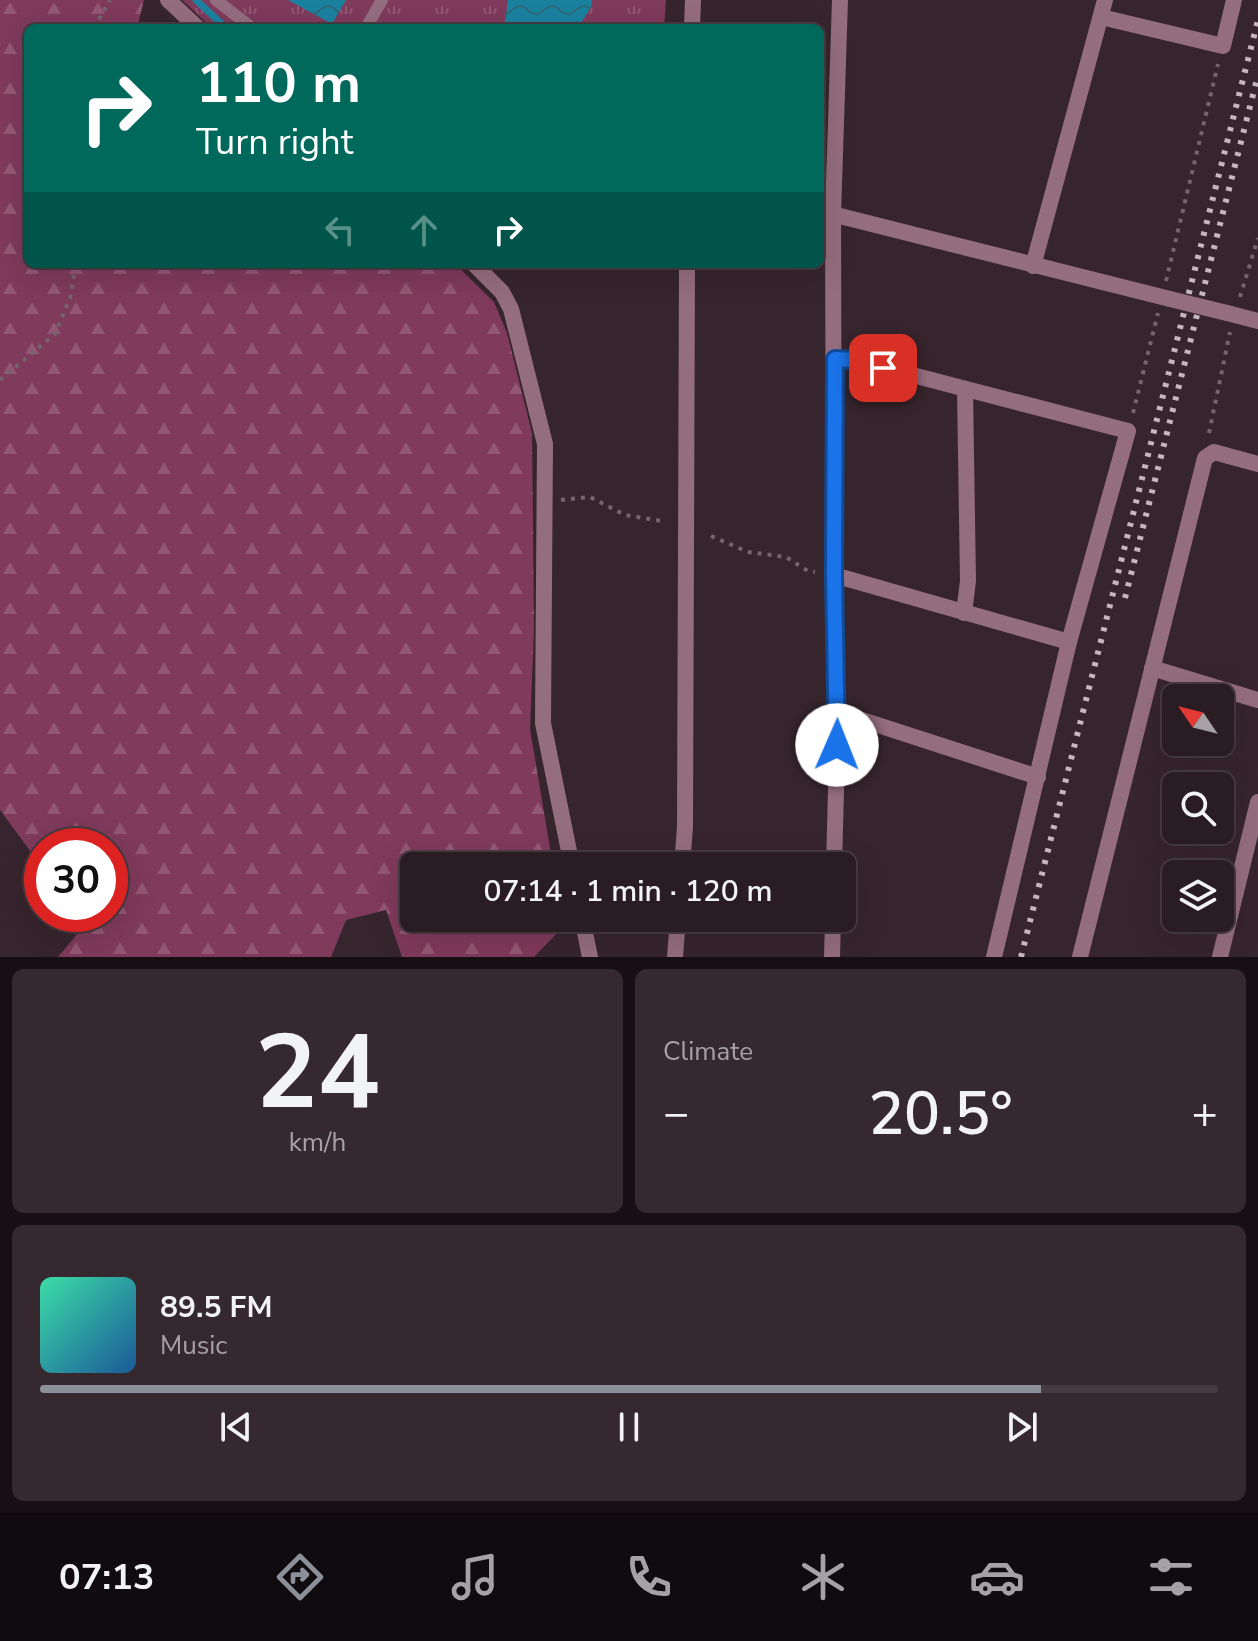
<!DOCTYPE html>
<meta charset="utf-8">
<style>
body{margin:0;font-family:"Nunito Sans",sans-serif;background:#35292f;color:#f1f3f6;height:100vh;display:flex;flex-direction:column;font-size:30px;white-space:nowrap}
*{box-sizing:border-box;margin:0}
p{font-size:26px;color:#a5a1a5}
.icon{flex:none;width:44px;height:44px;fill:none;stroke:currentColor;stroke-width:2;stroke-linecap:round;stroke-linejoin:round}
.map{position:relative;height:957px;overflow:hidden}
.sheet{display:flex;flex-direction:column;gap:12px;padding:12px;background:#170f13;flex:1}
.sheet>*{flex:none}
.guide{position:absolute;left:24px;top:24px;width:800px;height:244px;border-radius:12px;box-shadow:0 8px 32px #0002,0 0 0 2px #453a40;background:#00695c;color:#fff;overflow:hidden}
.needle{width:52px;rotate:305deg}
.buttons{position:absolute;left:1162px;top:684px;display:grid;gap:16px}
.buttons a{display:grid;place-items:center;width:72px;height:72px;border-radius:12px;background:#291c22;box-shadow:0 8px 32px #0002,0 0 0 2px #453a40;font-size:40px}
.speed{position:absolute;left:24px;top:828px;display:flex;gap:16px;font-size:40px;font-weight:700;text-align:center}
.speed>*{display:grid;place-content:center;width:104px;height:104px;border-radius:50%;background:#291c22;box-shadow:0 8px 32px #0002,0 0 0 2px #453a40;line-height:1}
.speed .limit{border:12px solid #d22;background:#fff;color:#111}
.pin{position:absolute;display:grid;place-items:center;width:68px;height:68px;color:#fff;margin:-34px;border-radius:16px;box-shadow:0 4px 12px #0006}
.me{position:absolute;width:88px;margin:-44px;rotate:1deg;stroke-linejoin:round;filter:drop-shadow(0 0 6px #0008)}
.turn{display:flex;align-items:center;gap:28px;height:168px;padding:0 40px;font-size:36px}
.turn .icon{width:104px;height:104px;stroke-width:2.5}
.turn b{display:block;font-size:56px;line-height:68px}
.lanes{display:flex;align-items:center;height:76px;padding:0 40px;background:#0003;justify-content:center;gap:40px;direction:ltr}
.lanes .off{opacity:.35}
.big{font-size:60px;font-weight:600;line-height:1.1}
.sheet .widget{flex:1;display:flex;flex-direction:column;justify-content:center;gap:12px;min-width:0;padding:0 28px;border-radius:12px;background:#35292f}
.sheet .dial{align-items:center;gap:0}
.dial b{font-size:104px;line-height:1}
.song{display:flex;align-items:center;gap:24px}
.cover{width:96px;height:96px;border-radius:12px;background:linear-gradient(135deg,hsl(160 70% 55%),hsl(210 70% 35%))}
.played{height:8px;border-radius:4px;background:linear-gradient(90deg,#8c9099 85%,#453a40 85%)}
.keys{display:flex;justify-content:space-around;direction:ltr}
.heat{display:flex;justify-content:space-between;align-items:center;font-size:44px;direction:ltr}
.sheet .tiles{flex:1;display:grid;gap:12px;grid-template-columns:1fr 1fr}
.widget:last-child{grid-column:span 2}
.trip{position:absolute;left:400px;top:852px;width:456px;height:80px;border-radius:12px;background:#291c22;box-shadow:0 8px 32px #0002,0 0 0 2px #453a40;font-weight:600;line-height:80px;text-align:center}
.menu{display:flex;height:128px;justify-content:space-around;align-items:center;background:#100b0e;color:#a5a1a5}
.menu .icon{width:56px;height:56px}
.menu .on{color:#8c9099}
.menu b{font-size:36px;color:#f1f3f6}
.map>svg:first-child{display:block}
.grass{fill:url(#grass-tufts)}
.forest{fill:url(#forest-firs)}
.water{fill:url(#water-waves)}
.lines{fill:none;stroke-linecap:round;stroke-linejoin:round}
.stream{stroke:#1a829f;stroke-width:7}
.path{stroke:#74646b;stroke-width:4;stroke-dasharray:4 6;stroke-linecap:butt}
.service{stroke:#946d7e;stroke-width:12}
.minor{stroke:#946d7e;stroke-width:16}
.tertiary{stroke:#946d7e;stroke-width:16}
.rail{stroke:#c4b7bd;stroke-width:6;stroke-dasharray:4 8;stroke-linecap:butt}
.minor-bridge{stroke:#946d7e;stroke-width:16}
.route-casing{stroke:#114b97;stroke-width:20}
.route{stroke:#1a73e8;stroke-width:14}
</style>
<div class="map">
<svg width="1258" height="957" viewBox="0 0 1258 957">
<defs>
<pattern id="grass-tufts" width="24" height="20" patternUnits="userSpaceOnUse" patternTransform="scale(2)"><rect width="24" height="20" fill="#7f3a5c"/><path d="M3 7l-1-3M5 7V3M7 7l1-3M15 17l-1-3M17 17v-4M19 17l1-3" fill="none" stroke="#925774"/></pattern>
<pattern id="forest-firs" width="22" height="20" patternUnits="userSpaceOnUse" patternTransform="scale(2)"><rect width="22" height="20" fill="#7f3a5c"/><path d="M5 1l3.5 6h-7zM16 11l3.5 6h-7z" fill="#925774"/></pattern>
<pattern id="water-waves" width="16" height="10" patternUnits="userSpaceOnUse" patternTransform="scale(2)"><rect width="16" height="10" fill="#1a829f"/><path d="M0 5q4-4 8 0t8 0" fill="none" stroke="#2d6a7c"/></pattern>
</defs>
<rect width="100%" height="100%" fill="#37252d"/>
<path class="grass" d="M182,0H666L664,28H212Z"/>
<path class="forest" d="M0,0H144L137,28H28V264L216,266L219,264H455L494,302L507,333L532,433L534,629L530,729L553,866H414V918H561L563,927L534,957H402L386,910L346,920L331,957H58L84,926L75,914H110V846H42V867L0,810Z"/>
<g class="water">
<path d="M288,0H346L332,24Z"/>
<path d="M508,0H592L591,7L578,28H504Z"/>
</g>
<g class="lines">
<path class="stream" d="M196,0L226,28"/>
<g class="path">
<path d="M94,28L110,0"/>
<path d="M1166,281L1218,64"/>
<path d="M1240,297L1258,238"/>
<path d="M0,380L55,334L70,298L76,264"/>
<path d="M1133,413L1158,313"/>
<path d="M1209,433L1230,332"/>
<path d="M561,500L590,497L625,515L662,521"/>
<path d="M711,536L748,552L786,557L808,571L815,572"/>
</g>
<g class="service">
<path d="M216,0L252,28"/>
<path d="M366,28L382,0"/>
</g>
<g class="minor">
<path d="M168,0L198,28"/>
<path d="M1101,17L1223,46L1234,0"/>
<path d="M820,211L1170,299"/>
<path d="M474,264L502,292L511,309L545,444L543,723L572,866"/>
<path d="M1033,266L1105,0"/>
<path d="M1227,313L1258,321"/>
<path d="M835,359L855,360L1128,431L1069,642L994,957"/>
<path d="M834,575L1069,642"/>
<path d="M964,613L968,581L965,389"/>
<path d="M1152,668L1258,700"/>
<path d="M838,715L850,716L1038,777"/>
<path d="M834,866L838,715L834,575L833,214L840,0"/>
<path d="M582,918L590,957"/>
<path d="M832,957L833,918"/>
<path d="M1080,957L1205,458L1214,452L1258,464"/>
</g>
<g class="tertiary">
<path d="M692,28L693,0"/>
<path d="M682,866L685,827L687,264"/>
<path d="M675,957L678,918"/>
<path d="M1220,957L1258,802"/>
</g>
<g class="rail">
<path d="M1125,598L1258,75"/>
<path d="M1021,957L1258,20"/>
</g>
<path class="minor-bridge" d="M1170,299L1227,313"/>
</g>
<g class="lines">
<defs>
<path id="route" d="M837,745L834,575L835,359L855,360L883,368"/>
</defs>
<use href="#route" class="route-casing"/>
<use href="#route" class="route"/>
</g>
</svg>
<div class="buttons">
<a><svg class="needle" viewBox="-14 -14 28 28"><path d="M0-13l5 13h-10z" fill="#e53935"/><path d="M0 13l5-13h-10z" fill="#a5a1a5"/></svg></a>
<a><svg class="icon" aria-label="search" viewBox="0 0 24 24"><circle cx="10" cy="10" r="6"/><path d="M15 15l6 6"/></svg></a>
<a><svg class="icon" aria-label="layers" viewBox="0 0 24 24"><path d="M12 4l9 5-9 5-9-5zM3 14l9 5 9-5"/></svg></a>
</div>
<div class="speed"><div class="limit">30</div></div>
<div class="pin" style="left:883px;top:368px;background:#d93025"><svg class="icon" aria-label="arrive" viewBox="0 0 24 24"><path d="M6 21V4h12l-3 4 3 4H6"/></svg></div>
<svg class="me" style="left:837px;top:745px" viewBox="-20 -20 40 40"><circle r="19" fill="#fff"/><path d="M0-13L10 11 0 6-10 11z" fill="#1a73e8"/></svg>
<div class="trip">07:14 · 1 min · 120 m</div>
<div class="guide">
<div class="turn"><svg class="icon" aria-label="right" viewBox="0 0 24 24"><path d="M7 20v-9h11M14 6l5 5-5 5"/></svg><div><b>110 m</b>Turn right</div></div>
<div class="lanes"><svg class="icon off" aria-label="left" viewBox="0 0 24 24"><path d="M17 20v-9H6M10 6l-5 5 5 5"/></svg><svg class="icon off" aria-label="ahead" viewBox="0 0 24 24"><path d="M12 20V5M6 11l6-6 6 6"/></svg><svg class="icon" aria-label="right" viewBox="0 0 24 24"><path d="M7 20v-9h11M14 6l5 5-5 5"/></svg></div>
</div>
</div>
<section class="sheet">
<div class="tiles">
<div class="widget dial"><b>24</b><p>km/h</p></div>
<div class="widget"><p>Climate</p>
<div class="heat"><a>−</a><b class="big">20.5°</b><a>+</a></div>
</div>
<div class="widget">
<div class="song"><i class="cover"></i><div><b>89.5 FM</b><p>Music</p></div></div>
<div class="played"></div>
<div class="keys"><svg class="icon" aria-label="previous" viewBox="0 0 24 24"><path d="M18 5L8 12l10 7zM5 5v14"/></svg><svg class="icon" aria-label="pause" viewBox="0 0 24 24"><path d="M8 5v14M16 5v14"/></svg><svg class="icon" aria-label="next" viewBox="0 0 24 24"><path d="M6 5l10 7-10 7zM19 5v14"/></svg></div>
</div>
</div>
</section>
<nav class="menu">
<b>07:13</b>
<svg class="icon on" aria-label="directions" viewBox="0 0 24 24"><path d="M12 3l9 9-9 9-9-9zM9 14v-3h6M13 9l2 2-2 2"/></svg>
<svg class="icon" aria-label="music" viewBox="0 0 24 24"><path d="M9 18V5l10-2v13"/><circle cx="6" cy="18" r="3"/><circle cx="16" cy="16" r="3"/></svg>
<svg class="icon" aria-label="phone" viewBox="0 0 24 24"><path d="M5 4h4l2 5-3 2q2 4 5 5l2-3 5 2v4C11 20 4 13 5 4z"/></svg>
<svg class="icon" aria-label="climate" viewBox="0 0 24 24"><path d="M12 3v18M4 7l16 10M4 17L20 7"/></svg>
<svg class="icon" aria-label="car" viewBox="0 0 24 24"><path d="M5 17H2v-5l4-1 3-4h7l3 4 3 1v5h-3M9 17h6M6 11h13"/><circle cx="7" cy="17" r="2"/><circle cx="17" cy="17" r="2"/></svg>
<svg class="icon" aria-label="filters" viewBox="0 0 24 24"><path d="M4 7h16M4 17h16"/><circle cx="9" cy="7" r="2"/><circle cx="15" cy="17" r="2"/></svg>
</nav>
